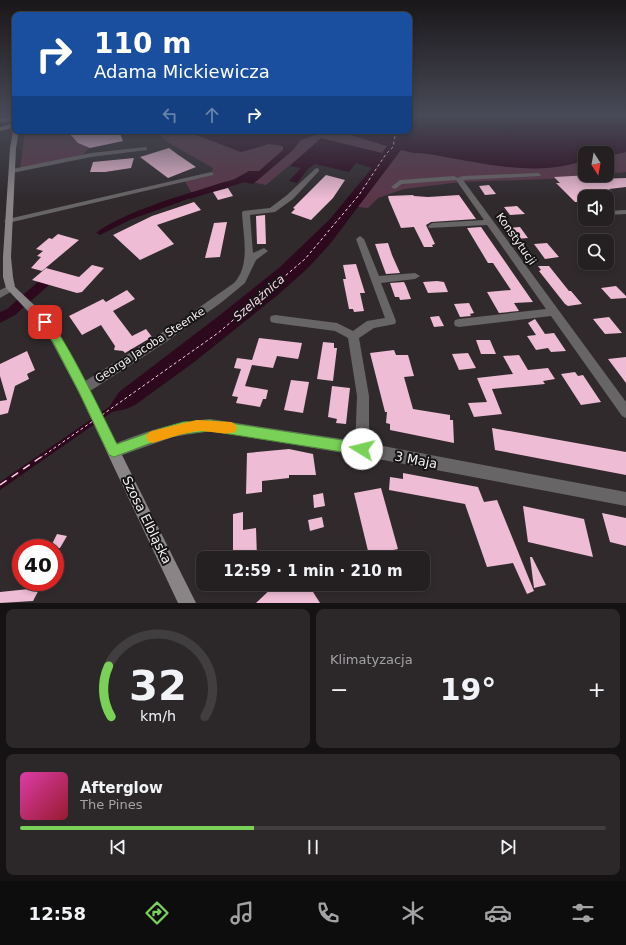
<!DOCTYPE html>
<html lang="pl">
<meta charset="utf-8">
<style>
body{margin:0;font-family:"DejaVu Sans",sans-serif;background:#2c282a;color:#f1f3f6;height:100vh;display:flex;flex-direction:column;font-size:15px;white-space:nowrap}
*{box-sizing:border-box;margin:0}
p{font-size:13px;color:#a3a3a5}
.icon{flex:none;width:22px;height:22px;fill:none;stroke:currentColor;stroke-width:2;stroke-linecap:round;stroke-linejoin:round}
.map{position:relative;height:603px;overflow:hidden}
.side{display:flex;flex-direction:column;gap:6px;padding:6px;background:#141213;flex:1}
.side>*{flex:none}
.banner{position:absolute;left:12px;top:12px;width:400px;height:122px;border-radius:8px;box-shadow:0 2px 6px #0003,0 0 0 1px #413e40;background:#1a4fa0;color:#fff;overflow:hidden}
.needle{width:26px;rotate:169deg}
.tools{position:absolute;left:578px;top:146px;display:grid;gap:8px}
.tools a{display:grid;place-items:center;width:36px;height:36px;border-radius:8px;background:#242022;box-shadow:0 2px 6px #0003,0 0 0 1px #413e40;font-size:20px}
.speed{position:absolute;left:12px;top:539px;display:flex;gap:8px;font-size:20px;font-weight:700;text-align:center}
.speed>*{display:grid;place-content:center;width:52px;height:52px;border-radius:50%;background:#242022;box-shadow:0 2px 6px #0003,0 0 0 1px #413e40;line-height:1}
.speed .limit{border:6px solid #d22;background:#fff;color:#111}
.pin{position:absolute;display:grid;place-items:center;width:34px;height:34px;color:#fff;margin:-17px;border-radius:8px;box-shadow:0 2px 6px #0006}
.me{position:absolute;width:44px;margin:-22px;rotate:279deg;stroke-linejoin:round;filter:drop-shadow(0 0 3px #0008)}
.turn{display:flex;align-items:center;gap:14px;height:84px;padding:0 16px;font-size:18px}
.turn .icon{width:52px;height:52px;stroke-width:2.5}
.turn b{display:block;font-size:28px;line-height:34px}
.lanes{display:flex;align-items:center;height:38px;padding:0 16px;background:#0003;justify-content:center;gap:20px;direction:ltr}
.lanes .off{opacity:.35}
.big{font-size:30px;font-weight:800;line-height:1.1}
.side .card{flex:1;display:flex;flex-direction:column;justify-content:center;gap:6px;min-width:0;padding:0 14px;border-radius:8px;background:#2c282a}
.side .dial{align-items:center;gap:0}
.dial svg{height:104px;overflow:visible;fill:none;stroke:#413e40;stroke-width:7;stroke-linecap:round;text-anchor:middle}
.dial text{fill:#f1f3f6;stroke:none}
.song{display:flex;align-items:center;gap:12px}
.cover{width:48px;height:48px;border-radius:6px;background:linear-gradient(135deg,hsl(320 70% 55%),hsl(350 70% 35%))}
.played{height:4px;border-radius:2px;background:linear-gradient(90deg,#79d157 40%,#413e40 40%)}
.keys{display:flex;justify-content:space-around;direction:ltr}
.heat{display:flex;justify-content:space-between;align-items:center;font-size:22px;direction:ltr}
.side .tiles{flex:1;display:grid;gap:6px;grid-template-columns:1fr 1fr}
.card:last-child{grid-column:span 2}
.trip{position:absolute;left:196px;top:551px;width:234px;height:40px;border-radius:8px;background:#242022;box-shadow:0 2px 6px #0003,0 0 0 1px #413e40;font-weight:800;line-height:40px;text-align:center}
.tab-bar{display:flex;height:64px;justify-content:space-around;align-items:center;background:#0e0d0e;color:#a3a3a5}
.tab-bar .icon{width:28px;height:28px}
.tab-bar .on{color:#79d157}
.tab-bar b{font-size:18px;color:#f1f3f6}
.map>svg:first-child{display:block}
.green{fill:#5b3649}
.water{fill:#2d091e}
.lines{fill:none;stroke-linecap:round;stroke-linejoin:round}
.canal{fill:#2d091e;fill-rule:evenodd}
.ferry-far1{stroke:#fdd1e6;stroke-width:1;stroke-dasharray:3 2.5;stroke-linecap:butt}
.ferry{stroke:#fdd1e6;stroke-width:1.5;stroke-dasharray:8 6;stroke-linecap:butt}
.building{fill:#eebcd4}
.minor{fill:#686566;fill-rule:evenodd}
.tertiary{fill:#686566;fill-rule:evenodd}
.secondary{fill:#898587;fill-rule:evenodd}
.route{fill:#79d157;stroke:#4f8839}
.slow{fill:#f59e0b}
.labels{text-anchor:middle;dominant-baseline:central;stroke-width:4;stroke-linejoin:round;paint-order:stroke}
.street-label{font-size:11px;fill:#f5f1f3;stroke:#161415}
.water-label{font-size:12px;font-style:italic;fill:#fdd1e6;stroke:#161415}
.near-street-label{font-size:13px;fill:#f5f1f3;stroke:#161415}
</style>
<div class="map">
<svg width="626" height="603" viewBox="0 0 626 603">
<rect width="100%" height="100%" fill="#302a2d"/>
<g class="green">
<path d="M409,115H626L405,150C416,154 433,154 445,156C491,164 540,177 585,160V175H597L548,179L461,182L404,189L378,198L368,208L350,206L386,155L315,144L266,185L243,180L193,195L184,180L211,174L213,168L169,143L155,131H186L241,152L263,146L243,131H409Z"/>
<path d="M25,131H73L90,147L81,157L20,169Z"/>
<path d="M626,152V172L607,174V156Z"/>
</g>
<path class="water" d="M409,115H626V152L607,156V153H585V160C534,179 475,161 423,153H414L401,150L330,244L309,267L279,294L193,363L135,405L126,409L112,412L0,490V482L109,407L119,392L220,315L280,267L330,219L372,168L356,163L349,172L315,164L308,169L297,183L289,181L301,168L290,166L321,138L382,153L387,146L343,133L318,134L301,140L293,150L253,184L243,182L235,184L232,182L208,190L180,202L132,219L100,235L96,233L99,231H98C136,207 182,196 224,182L231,181L249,171H259L283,150V146L269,144L241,152L186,131H409Z"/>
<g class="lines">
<g class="canal">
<path d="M248,175L252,178L251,180L190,199L186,196L187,194Z"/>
<path d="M44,279L48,280L50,283L48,286L15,315L0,323V312L7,309L40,280Z"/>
</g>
<g class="ferry-far1">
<path d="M102,415L218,333L305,259L359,195L386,154L393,147L396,131"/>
<path d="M40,458L93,421"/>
</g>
<path class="ferry" d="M0,485L41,457"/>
</g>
<g class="building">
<path d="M67,131H119L123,141L90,148L78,143Z"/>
<path d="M169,148L177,154L196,167L168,178L140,157Z"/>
<path d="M134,158L131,168L105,172H90L93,162Z"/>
<path d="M326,175L345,180L333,198L311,220L291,213L295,209L293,208Z"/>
<path d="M591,175L596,179L626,178V187L609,189L612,192L585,193V209L578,202H575L556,183H560L554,177Z"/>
<path d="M489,185L496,194L485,195L479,186Z"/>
<path d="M228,188L233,196L218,200L213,192Z"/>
<path d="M413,195L414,196L428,197L459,195L476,219L431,222L426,225L435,244L432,245L433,247H424L414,227L401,228L389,200L388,196Z"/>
<path d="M194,202L201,210L157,225L174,244L140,260L113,235L152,216Z"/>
<path d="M517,206L525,214L510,215L504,207Z"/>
<path d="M265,215L266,244H257L256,216Z"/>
<path d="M227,222L220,257L205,258L214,223Z"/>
<path d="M481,227L533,302L514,303L519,311L499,313L487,292L511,290L493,263H488L467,228Z"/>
<path d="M520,227L528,238L515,239L507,228Z"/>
<path d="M58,234L79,240L42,271L31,268L41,257L37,256L43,251L36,249L49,238L52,239Z"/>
<path d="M388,243L392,255L400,273L386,274L383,266L375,244Z"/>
<path d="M547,243L559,257L545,259L534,244Z"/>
<path d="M356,264L365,293H360L364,311L354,312L353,309H349L343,279H346L343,265Z"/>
<path d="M92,265L104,268L82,292L77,293L32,280L46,268L79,277Z"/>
<path d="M538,266H549L569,291H571L582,304L568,306L565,304L539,271L541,270Z"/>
<path d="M437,281L444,282L448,292L428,293L423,282Z"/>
<path d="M404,282L406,286L411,299L400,300L399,297H395L390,283Z"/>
<path d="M616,286L626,296V298L611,299L601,288Z"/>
<path d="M127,290L135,299L113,311L132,336L146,329L152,337L125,353L123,351L114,350L115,346L101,325L82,335L69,316L103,299L106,302Z"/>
<path d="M469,303L474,313L470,314L471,316L460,317L454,304Z"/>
<path d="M439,316L444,326L434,327L430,317Z"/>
<path d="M609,317L622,333L605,334L593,319Z"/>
<path d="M535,319L545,334L554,333L566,351L551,352L548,348L536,350L527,336L536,335L528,323Z"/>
<path d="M259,338L302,343L299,356L298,359L277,356L273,368L252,365L245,386L268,390L266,399H263L260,407L236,403L238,397L232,396L241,369L234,368L237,358L252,360Z"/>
<path d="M476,340H490L496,354H481Z"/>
<path d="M323,342L334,343V348H337L333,381L317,379Z"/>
<path d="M394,350L396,355H408L414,376L404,377L413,409L450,415V420H453L454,443L390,430V424L386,423L387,412H385L370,353Z"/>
<path d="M27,351L35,370L27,374L29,379L15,386L8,413L0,415V401L7,400L0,376V364Z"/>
<path d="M468,353L476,368L459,370L452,354Z"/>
<path d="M519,355L528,370L548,368L555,379L543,381L545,384L492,389L502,414L474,417L468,403L487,402L477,378L513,374L503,356Z"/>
<path d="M626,357V383L608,359Z"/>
<path d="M575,372L578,376L583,375L601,402L581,405L561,374Z"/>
<path d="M291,380L309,382L303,413L284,410Z"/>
<path d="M332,386L350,388L346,424L336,423L337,419L328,417Z"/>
<path d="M492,428L626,452V475L495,450Z"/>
<path d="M289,449L313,454L316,475H289V478L262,481V492L246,494L247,453Z"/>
<path d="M403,473L478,487L484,502L497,500L534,591L527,594L513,563L487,567L465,504L389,490L390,477L403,479Z"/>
<path d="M381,488L398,549L369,555L354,493Z"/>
<path d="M323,493L325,506L314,508L313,495Z"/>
<path d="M523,506L584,519L593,557L528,542Z"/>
<path d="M243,512V530L256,528L257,558H233V514Z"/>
<path d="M602,513L626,518V546L610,542Z"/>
<path d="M322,517L324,527L310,531L308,520Z"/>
<path d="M57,534L67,536L60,548H50Z"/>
<path d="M530,557H532L546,585L534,588Z"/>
<path d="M32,582H43L33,601L0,603V592L29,589Z"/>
<path d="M276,584H308L320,603H256Z"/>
</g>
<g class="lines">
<g class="minor">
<path d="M145,147L147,148V150L91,157L12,173L9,171L12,169L91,153Z"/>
<path d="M317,168L319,169V171L293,199L275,212L250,215L253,253L264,248L268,251L256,260L245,283L222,302L166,342L87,393L83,394L79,393L77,389L79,385L177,323L234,283C251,265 243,236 242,213L243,211L270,208L287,195L315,169Z"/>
<path d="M211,172L214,174L213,175L8,223L4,221L8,219Z"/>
<path d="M538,173L541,175L540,176L463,180L626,402V418L622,416L551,316L459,327L455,326L454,323L455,320L459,319L546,309L487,225L429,228L428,226L432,223L484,220L456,180L402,184L395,189L391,187L400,180L454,176L457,178L463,176Z"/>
<path d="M626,210V214L607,215V211Z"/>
<path d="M360,236L364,239L379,276L415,273L420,276L415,279L381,283L396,321L395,324L374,328L359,338L369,396V449L367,454L362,456L357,454L355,449L357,396L348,338L335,331L275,323L271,322L270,319L271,316L275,315L337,323L353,331L367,321L385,318L356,239Z"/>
<path d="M11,285L16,288L14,290L0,298V290Z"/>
</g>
<path class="tertiary" d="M210,419L362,442L626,492V506L362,456L210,431L173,437L114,458L109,456L107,451L109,446C141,433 175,421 210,419Z"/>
<g class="secondary">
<path d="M15,117V121L0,122V118Z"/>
<path d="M15,123V127L0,131V127Z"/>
<path d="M15,129V131H19L16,148L11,257L13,277L15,287L49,319L60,336L87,385L196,603H178L79,393L52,342L41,325L6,288L3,277V257L10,148L13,131Z"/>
</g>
</g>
<linearGradient id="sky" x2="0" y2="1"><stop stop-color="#1a1719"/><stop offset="0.58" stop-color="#484a57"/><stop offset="1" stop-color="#484a57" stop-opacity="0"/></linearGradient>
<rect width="626" height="199" fill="url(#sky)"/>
<path class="route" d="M45,318C59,322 107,425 117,444L159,429L183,422L210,420L362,443L366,445L368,449L366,454L362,455L210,431L183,434L159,440L114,457L109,455L79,392L53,342L40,322L41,319Z"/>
<path class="slow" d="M197,420L231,422L235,424L237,428L235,432C224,436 210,430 198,431C183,433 167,439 152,443L148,441L146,437L148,433L152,431Z"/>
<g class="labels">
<g class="street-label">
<text transform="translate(516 239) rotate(55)">Konstytucji</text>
<text transform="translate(150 345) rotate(-33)">Georga Jacoba Steenke</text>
</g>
<g class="water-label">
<text transform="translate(259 298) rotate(-41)">Szelążnica</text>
</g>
<g class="near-street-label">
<text transform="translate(416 460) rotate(11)">3 Maja</text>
<text transform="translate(147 520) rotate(64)">Szosa Elbląska</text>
</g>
</g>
</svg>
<div class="tools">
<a><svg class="needle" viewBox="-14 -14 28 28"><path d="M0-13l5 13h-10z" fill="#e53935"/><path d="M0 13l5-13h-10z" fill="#a3a3a5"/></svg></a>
<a><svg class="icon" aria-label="sound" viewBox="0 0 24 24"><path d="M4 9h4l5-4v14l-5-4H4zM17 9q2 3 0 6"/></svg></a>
<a><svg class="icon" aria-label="search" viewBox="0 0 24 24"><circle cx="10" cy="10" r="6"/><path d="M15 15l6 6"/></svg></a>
</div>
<div class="speed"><div class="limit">40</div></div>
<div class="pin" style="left:45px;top:322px;background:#d93025"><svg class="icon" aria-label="arrive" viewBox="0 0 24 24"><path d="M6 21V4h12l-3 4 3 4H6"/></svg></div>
<svg class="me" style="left:362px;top:449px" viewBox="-20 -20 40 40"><circle r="19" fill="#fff"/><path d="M0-13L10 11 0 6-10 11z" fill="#79d157"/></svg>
<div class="trip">12:59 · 1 min · 210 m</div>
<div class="banner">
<div class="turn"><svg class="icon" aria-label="right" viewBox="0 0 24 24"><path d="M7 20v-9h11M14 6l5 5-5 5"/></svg><div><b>110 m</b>Adama Mickiewicza</div></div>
<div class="lanes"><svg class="icon off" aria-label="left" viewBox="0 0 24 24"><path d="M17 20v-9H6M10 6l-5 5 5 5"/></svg><svg class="icon off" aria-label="ahead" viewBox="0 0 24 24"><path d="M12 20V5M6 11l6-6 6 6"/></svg><svg class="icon" aria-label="right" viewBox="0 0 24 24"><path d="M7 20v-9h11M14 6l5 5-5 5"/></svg></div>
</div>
</div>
<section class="side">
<div class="tiles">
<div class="card dial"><svg viewBox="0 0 100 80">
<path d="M14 69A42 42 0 1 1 86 69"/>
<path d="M14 69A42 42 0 0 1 12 30" stroke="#79d157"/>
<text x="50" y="56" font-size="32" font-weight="700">32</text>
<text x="50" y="72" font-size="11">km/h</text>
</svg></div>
<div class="card"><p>Klimatyzacja</p>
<div class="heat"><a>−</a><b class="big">19°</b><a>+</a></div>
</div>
<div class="card">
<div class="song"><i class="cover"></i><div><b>Afterglow</b><p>The Pines</p></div></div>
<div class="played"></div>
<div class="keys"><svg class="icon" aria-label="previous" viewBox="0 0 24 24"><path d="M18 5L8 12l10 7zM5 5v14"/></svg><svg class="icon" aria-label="pause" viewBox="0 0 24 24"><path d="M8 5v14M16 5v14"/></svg><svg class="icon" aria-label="next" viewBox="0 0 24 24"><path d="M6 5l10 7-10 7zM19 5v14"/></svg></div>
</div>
</div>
</section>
<nav class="tab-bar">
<b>12:58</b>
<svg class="icon on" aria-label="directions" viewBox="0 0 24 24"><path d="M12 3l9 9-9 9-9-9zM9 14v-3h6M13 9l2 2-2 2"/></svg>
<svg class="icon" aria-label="music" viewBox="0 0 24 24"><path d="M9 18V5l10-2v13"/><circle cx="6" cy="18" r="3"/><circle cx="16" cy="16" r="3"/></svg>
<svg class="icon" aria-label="phone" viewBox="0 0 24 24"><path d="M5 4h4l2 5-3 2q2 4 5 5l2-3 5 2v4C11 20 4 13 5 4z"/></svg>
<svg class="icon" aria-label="climate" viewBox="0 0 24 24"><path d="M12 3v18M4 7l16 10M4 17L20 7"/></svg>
<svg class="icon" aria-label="car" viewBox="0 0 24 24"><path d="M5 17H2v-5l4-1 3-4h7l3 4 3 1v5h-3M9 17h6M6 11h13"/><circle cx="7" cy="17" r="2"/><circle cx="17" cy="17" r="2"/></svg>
<svg class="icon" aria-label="filters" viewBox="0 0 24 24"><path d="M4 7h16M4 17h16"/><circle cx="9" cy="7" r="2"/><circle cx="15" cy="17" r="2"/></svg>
</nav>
